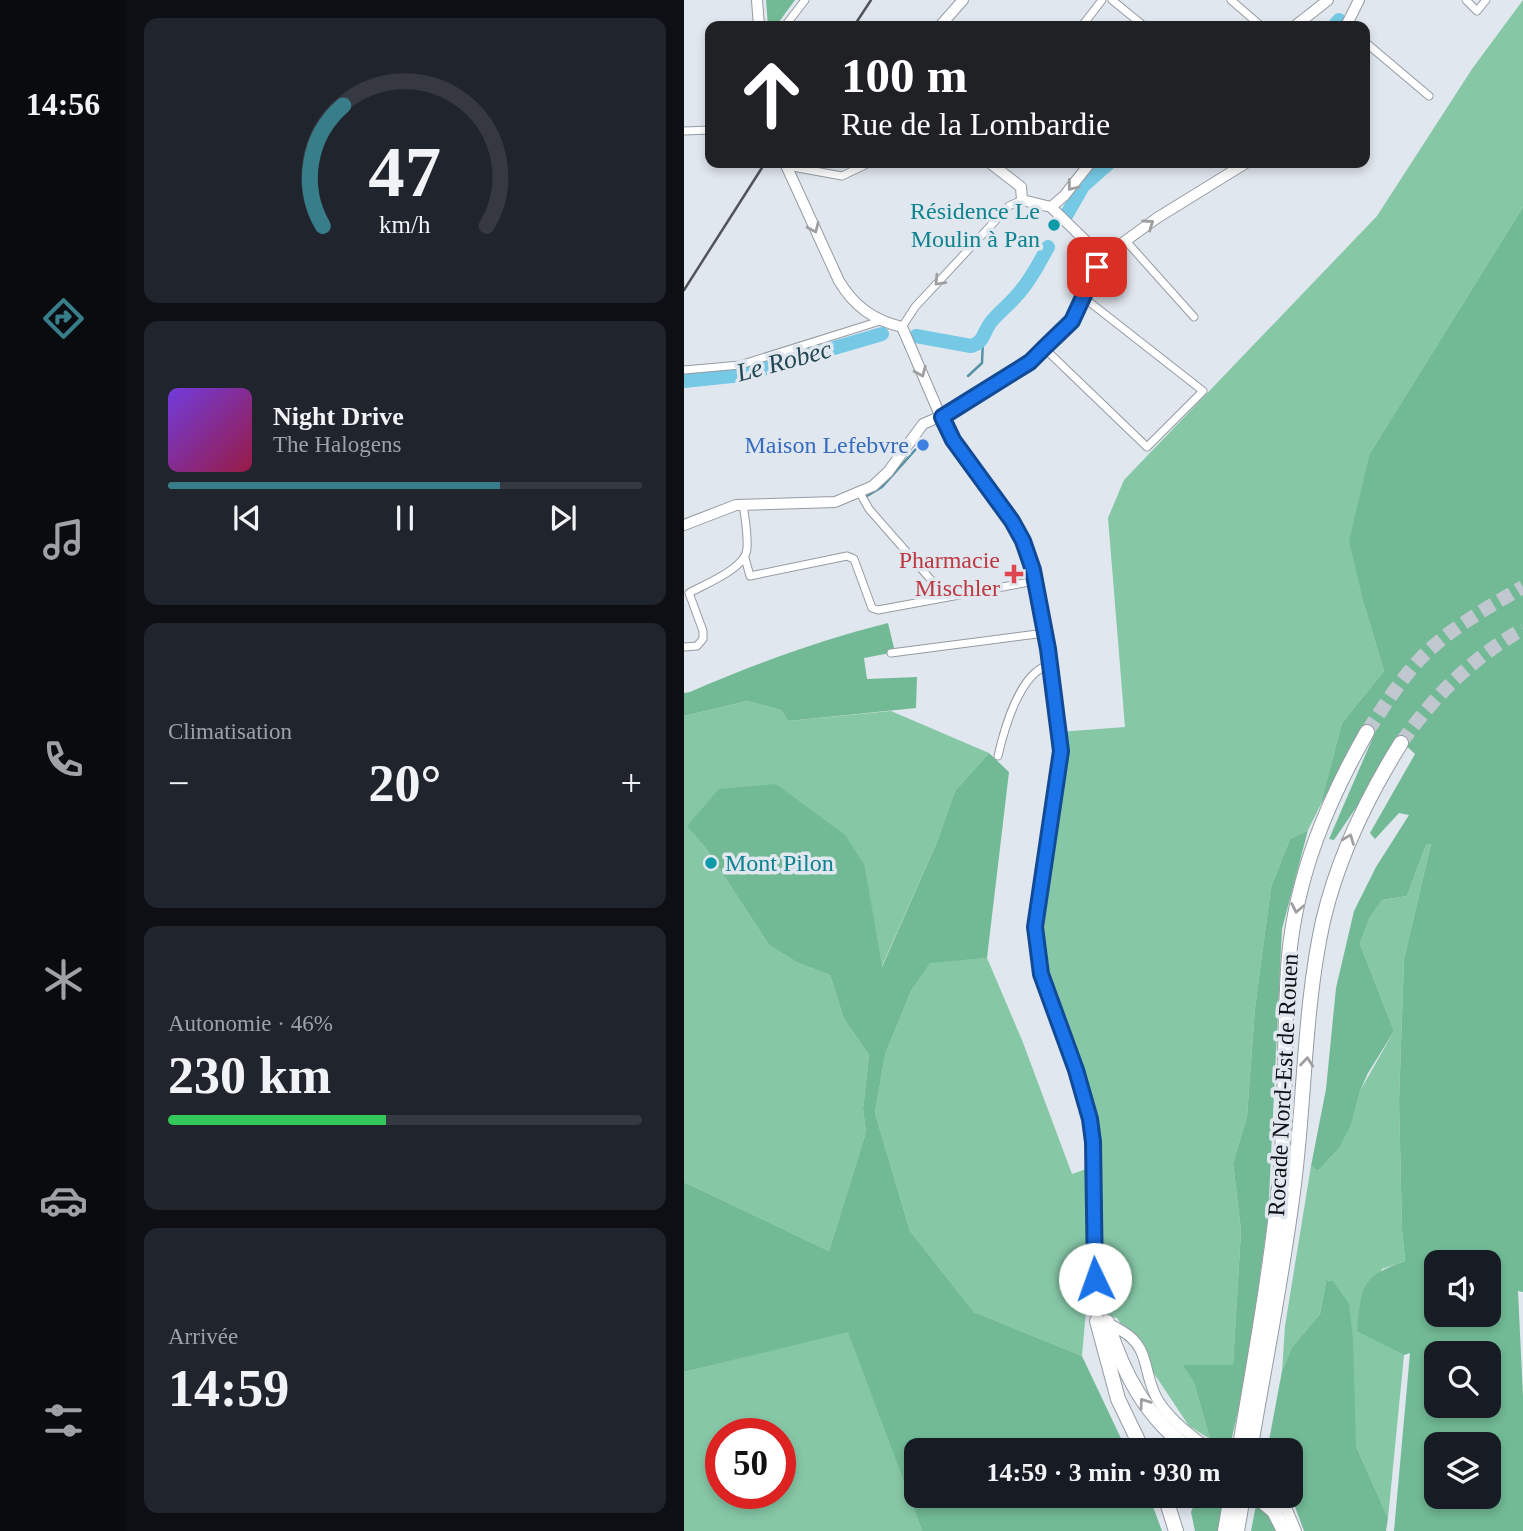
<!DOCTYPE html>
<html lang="fr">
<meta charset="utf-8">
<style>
body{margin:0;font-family:Georgia,serif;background:#20242c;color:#f1f3f6;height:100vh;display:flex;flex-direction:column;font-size:26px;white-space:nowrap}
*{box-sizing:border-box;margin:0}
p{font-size:23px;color:#9ea1a6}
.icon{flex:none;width:38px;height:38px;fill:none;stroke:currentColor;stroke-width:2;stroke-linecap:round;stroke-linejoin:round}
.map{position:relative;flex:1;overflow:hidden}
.details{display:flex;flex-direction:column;gap:18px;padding:18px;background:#0d0f14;width:558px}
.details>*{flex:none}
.guide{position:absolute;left:21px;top:21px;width:665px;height:147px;border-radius:14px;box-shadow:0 4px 10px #0003;background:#202124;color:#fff;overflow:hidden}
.tools{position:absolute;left:740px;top:1250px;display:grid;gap:14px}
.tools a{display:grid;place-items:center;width:77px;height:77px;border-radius:14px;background:#171b24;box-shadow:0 4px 10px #0003;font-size:35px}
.speed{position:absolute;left:21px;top:1418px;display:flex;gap:14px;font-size:35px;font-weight:700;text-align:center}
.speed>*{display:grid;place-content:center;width:91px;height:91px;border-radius:50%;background:#171b24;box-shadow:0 4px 10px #0003;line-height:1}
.speed .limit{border:10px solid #d22;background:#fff;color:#111}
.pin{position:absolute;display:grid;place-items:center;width:60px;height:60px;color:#fff;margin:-30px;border-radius:14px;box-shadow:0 4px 10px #0006}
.me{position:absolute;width:77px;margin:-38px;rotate:357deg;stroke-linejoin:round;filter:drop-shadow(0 0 5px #0008)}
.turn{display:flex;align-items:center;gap:24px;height:147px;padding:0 21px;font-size:32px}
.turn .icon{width:91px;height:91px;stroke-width:2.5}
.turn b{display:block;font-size:49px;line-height:60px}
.big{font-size:52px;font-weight:700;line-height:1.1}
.details .widget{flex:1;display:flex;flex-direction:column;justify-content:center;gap:10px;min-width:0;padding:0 24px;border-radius:14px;background:#20242c}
.details .dial{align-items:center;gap:0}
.dial svg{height:182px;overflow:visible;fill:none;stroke:#363941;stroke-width:7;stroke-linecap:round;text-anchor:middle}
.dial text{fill:#f1f3f6;stroke:none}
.song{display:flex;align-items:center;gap:21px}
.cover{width:84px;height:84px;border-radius:10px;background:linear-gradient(135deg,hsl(260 70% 55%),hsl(340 70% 35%))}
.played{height:7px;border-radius:4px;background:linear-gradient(90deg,#387d8a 70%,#363941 70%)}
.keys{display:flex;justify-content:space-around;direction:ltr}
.heat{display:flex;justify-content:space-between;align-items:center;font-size:38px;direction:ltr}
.charge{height:10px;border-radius:5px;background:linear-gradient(90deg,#34c759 46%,#363941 0)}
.trip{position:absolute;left:220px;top:1438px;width:399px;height:70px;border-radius:14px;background:#171b24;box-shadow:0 4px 10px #0003;font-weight:700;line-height:70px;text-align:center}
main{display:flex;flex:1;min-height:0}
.tab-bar{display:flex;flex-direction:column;width:126px;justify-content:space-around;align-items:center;background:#090b0e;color:#9ea1a6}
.tab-bar .icon{width:49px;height:49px}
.tab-bar .selected{color:#387d8a}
.tab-bar b{font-size:32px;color:#f1f3f6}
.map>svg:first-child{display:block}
.green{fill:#86c7a6;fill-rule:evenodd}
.forest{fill:#72ba96;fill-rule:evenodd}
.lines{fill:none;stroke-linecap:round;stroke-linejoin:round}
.stream{stroke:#5692a5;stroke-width:2.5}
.river{stroke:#75c9e4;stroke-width:14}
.highway-tunnel{stroke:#c1c7ce;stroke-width:14;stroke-dasharray:14 7;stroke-linecap:butt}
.street-casing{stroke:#959ba3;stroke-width:9}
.secondary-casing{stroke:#959ba3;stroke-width:12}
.highway-casing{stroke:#959ba3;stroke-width:16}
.street{stroke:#fff;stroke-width:7}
.secondary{stroke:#fff;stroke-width:10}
.highway{stroke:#fff;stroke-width:14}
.rail{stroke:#515459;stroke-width:2.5}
.oneway{stroke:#9f9fa1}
.route-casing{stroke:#114b97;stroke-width:18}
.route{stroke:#1a73e8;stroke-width:12}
.culture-dot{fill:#0f9aa8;stroke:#e1e7ef;stroke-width:2.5}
.shop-dot{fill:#3f7fe0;stroke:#e1e7ef;stroke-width:2.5}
.health-dot{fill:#e0444e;stroke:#e1e7ef;stroke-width:2.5}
.labels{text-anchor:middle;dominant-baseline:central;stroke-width:7;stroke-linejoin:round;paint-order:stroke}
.culture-label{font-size:24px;fill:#0d838f;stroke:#e1e7ef;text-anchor:end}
.shop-label{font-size:24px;fill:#366cbe;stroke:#e1e7ef;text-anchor:end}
.health-label{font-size:24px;fill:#be3a42;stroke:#e1e7ef;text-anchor:end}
.street-label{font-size:24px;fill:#0e1013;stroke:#e1e7ef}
.water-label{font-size:26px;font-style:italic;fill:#224854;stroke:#e1e7ef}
</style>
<main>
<nav class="tab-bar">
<b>14:56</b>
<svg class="icon selected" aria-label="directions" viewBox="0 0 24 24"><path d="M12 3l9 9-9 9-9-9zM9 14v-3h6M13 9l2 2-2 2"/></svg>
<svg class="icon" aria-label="music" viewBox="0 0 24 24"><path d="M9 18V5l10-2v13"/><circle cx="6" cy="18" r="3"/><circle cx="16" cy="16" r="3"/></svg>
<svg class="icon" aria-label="phone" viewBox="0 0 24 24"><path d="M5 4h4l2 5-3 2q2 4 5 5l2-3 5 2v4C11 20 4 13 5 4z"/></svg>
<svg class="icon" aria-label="climate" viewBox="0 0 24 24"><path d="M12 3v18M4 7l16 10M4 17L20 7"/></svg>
<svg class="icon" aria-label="car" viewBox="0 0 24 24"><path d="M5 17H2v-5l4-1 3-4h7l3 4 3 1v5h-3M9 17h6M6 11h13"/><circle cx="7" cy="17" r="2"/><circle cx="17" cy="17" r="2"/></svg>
<svg class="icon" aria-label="filters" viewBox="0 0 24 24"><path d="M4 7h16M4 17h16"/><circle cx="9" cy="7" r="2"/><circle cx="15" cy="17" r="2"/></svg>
</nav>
<section class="details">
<div class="widget dial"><svg viewBox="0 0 100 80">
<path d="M14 69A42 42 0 1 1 86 69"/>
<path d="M14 69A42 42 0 0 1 23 16" stroke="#387d8a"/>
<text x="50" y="56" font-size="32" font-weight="700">47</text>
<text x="50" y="72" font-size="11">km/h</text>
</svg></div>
<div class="widget">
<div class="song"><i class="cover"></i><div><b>Night Drive</b><p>The Halogens</p></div></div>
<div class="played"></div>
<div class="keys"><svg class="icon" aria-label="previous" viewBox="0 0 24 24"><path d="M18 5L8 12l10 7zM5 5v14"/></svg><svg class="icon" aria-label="pause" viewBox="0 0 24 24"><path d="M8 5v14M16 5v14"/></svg><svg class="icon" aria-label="next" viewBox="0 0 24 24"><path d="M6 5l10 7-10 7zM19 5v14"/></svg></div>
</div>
<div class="widget"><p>Climatisation</p>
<div class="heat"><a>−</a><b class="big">20°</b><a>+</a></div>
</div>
<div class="widget"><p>Autonomie · 46%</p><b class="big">230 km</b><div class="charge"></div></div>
<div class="widget"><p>Arrivée</p><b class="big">14:59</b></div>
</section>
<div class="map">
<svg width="839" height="1531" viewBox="0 0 839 1531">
<rect width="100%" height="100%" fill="#e1e7ef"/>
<g class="green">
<path d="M839,0V207L686,453L680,604L700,671L658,723L636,806L624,830L606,839L587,887L571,1008L563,1117L549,1163L557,1230L549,1366H500L510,1383L526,1439L505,1426L433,1318L402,1311L398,1356L290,1312L226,1231L191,1113L201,1055L227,991L246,962L303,958L338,1040L388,1174L408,1167L402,1111L351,958L375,732L441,727L424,518L440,480L693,216L788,69Z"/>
<path d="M63,701L97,710L104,721L207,711L305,753L271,791L253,842L197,968L181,866L4,826L21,847L85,945L114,963L146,975L160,1019L185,1055L179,1109L182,1132L145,1251L0,1182V716Z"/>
<path d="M747,844L720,959L715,1101L718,1229L721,1261L698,1269L673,1330L720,1355L704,1518L672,1446L642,1281L636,1314L608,1347L598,1371L601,1326L627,1166L634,1171L656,1147L667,1126L676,1091L710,1031L676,944L685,919L698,900L723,896L742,845Z"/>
<path d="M164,1331L238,1531H0V1372ZM37,1433H96V1493H37Z"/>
</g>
<g class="forest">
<path d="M82,0H111L92,26H84Z"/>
<path d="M839,207V1292L834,1291L839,1397V1531H710L726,1353L720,1355L673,1331C678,1286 676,1277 721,1261L718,1229L715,1101L720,959L747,844L742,845L723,896L698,900L685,919L676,944L710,1031L684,1073L676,1091L667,1126L656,1147L634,1171L627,1166L642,1089L652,988L670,911L692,867L725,815L715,813L691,839L686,833L731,754L714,738L680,796L650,840L645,839L690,735L678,730L636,806L658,723L700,671L680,604L665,541L686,453ZM752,1262H805V1314H752ZM752,1353H805V1405H752ZM752,1444H805V1496H752Z"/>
<path d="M204,623L211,652L180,658L183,679L233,677L232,708L104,721L97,710L63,701L0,716V693L6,692C71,664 136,640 204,623Z"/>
<path d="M305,753L325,772L303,958L246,963L227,991L201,1055L191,1113L226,1231L290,1312L398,1356L443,1451H233V1496H465L478,1531H238L164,1332L0,1372V1182L145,1251L182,1132L179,1109L185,1055L160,1019L146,975L114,963L85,945L21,847L3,826L35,789L92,784L161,835L181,866L198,967L253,842L271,791Z"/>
<path d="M624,830L598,929L584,1218L562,1375L545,1451L526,1439L510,1383L499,1365H549L557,1230L549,1163L563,1117L571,1008L587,887L606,839Z"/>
<path d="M642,1281H649L665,1304L669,1338L672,1446L704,1518L702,1531H620L607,1496V1451H583L598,1371L608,1347L636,1314Z"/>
<path d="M514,1496H543L537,1531H511L507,1512Z"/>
<path d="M572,1505L582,1512L595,1531H567Z"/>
</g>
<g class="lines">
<g class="stream">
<path d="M284,376L298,363L299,340"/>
<path d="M183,496L198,487L232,449"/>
</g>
<g class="river">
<path d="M650,26L655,20"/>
<path d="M383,214L399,186L425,163"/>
<path d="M232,336L287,346C301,342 299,332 307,322C315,312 326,304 334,294C347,280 355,263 364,247"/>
<path d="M0,381L58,375L198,334"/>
</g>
<g class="highway-tunnel">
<path d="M683,732C700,706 716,680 737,658C766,628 803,608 839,587"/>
<path d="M717,743C750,696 789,657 839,629"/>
</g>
<defs>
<g id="street">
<path d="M428,0L460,26"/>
<path d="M547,0L577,26"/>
<path d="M782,0L793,11L802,0"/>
<path d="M101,26L121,0"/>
<path d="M398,26L418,0"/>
<path d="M681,42L745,96"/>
<path d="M0,131L26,130"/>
<path d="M103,166L158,176L185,163"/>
<path d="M442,241L510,317"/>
<path d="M218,327L231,307L325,206L338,200"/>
<path d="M360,348L463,447L519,391L399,297"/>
<path d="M0,370L56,365L196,321"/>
<path d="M176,493L185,509L262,597"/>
<path d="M61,558L66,576L163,556L170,559L188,608L194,610L351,581"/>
<path d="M0,647L13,646L19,639V631L5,593C21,584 63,568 63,548C64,534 61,518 59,504"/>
<path d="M207,653L361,633"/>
<path d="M314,756C320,730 336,671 366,665"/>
</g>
<g id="secondary">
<path d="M73,0L75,26"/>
<path d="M256,26L279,0"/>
<path d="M611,26L644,0"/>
<path d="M662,26L675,0"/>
<path d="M101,163L155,281C170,306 189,320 218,327L262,429L328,521L339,541L349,570L364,649L377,751L352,908V945L357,974L401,1096L409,1142L413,1321C423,1322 429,1326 438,1331C468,1348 458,1376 475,1402C488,1422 509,1437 528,1451"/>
<path d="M306,163L337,187L338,200L367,207L413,252L417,254"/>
<path d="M367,207L380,196L406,163"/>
<path d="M413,267L433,247L473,218L562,163"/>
<path d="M0,525L52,505L151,502L189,486L204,472L239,424L271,410L346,362L388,321L413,267V252"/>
<path d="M590,1496L603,1510L612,1531"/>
</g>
<g id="highway">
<path d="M413,1321L434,1399L459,1451"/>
<path d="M423,1322C439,1374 463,1419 508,1451"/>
<path d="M555,1451C571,1357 588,1263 597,1167C603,1097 599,1026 605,956C613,874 643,802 683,732"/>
<path d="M566,1451C581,1362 599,1274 610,1184C621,1097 620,1007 639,921C654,857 682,799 717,743"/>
<path d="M481,1496L492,1531"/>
<path d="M572,1496L590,1511L600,1531"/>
<path d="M541,1531L547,1496"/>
<path d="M553,1531L559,1496"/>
</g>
</defs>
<use href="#street" class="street-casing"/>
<use href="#secondary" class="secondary-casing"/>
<use href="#highway" class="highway-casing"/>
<use href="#street" class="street"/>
<use href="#secondary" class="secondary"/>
<use href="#highway" class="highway"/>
<g class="rail">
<path d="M170,26L187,0"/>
<path d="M0,290L81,163"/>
</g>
</g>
<defs><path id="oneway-chevron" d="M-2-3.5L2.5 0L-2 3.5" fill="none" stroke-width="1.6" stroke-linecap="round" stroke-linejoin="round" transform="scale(1.75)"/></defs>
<g class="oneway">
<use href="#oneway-chevron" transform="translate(388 186) rotate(128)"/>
<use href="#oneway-chevron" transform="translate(465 224) rotate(-35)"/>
<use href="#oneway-chevron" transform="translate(130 228) rotate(66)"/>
<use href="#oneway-chevron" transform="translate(255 281) rotate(133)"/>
<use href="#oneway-chevron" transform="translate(237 372) rotate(67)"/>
<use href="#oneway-chevron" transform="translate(665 839) rotate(-69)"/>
<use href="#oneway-chevron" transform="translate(613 908) rotate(101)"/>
<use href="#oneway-chevron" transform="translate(623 1062) rotate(-85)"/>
<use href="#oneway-chevron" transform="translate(460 1403) rotate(-125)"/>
</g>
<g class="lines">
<defs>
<path id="route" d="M411,1279L409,1142L406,1119L392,1070L357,974L351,927L377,751L364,649L349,570L339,541L328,521L269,440L258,417L346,362L360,348L388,321L413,267"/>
</defs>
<use href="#route" class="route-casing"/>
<use href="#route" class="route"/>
</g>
<g class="culture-dot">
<circle cx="370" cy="225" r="7"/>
<circle cx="27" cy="863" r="7"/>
</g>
<circle class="shop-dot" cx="239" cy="445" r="7"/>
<path class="health-dot" d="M326.5 563.5h7v7h7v7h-7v7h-7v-7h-7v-7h7z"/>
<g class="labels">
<g class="culture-label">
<text x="356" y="211">Résidence Le<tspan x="356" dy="28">Moulin à Pan</tspan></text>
<text x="41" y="863" text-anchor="start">Mont Pilon</text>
</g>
<g class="shop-label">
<text x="225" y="445">Maison Lefebvre</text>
</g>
<g class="health-label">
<text x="316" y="560">Pharmacie<tspan x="316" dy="28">Mischler</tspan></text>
</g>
<g class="street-label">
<text transform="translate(599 1085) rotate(-87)">Rocade Nord-Est de Rouen</text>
</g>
<g class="water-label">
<text transform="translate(100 361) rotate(-15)">Le Robec</text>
</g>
</g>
</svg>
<div class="tools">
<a><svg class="icon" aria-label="sound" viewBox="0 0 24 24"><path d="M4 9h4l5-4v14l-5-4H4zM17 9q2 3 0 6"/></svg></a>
<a><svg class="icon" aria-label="search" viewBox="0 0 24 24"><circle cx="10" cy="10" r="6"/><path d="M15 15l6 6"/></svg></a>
<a><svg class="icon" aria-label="layers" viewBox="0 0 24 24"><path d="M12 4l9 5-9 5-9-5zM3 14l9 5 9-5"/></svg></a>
</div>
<div class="speed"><div class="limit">50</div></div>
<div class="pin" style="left:413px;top:267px;background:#d93025"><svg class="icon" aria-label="arrive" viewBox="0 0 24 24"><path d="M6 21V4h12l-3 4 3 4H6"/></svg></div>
<svg class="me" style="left:411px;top:1279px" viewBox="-20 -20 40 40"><circle r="19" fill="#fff"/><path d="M0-13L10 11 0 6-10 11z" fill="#1a73e8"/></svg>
<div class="trip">14:59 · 3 min · 930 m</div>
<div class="guide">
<div class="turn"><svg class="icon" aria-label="ahead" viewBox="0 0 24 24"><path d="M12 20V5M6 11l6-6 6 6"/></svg><div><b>100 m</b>Rue de la Lombardie</div></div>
</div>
</div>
</main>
